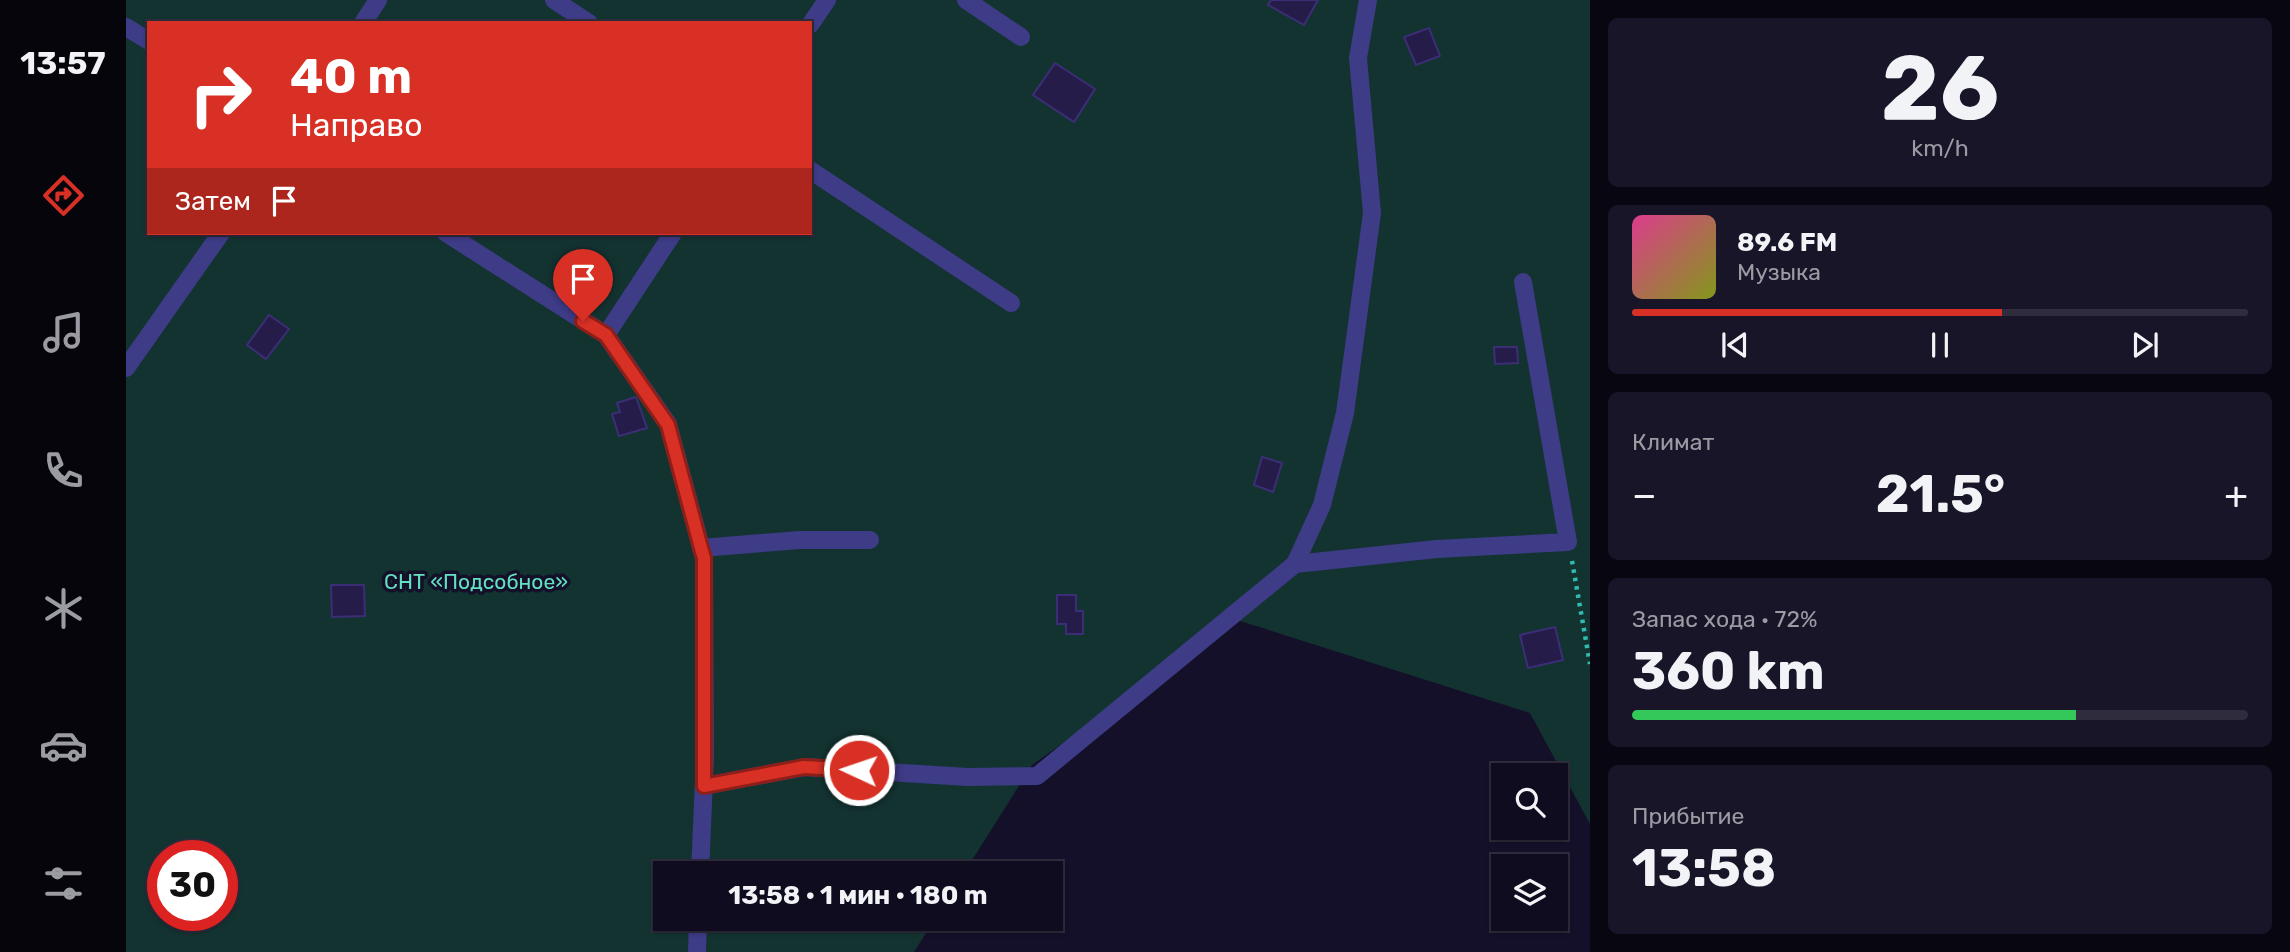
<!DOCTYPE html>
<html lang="ru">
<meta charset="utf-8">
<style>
body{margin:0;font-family:Rubik,sans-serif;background:#181528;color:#f1f3f6;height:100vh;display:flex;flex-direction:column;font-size:26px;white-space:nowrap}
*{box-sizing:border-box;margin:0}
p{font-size:23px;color:#9b9ba4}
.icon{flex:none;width:38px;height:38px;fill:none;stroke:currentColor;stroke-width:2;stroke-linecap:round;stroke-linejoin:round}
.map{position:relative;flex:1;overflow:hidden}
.panel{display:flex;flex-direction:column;gap:18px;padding:18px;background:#080711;width:700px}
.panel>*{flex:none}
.top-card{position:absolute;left:21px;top:21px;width:665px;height:214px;border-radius:0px;box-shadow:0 2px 5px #0004,0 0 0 2px #2f2c3d;background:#d93025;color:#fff;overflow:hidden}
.controls{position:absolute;left:1365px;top:763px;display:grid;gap:14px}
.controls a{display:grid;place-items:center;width:77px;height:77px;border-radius:0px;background:#0f0c1f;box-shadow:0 2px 5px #0004,0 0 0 2px #2f2c3d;font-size:35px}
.speed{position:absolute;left:21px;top:840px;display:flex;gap:14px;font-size:35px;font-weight:700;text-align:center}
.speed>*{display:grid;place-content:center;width:91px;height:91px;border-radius:50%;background:#0f0c1f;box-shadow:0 2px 5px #0004,0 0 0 2px #2f2c3d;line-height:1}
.speed .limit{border:10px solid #d22;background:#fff;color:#111}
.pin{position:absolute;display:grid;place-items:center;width:60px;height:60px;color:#fff;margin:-72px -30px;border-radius:50% 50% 50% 0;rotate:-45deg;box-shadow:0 0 7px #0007}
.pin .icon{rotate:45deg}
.me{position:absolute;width:77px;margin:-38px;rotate:273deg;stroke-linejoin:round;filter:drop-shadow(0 0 5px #0008)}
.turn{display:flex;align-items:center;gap:24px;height:147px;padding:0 28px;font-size:32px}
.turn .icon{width:91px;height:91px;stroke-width:2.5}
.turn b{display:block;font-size:49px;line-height:60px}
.then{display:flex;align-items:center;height:66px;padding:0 28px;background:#0003;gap:14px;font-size:26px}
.big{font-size:52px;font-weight:700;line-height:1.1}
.panel .card{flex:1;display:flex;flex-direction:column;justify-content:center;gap:10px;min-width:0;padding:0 24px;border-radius:10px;background:#181528}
.panel .dial{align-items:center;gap:0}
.dial b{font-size:91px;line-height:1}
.song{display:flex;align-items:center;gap:21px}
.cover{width:84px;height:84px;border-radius:10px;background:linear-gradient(135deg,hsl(330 70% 55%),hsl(70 70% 35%))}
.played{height:7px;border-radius:4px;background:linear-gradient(90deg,#d93025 60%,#2f2c3d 60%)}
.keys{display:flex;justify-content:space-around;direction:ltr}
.heat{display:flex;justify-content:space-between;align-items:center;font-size:38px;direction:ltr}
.charge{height:10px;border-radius:5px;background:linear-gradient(90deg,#34c759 72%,#2f2c3d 0)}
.trip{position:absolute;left:527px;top:861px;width:410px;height:70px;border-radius:0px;background:#0f0c1f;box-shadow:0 2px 5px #0004,0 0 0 2px #2f2c3d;font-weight:700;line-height:70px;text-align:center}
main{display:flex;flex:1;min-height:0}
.tabs{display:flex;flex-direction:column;width:126px;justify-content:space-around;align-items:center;background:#06050c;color:#9b9ba4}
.tabs .icon{width:49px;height:49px}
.tabs .selected{color:#d93025}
.tabs b{font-size:32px;color:#f1f3f6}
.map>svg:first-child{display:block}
.green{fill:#133331;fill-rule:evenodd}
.building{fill:#251c4a;stroke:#3c2e76;stroke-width:2}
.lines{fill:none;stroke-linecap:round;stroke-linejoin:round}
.path{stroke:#30bbb2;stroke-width:4.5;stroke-dasharray:3.5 5;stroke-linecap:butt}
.minor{stroke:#3e3b87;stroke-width:18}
.route-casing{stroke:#8d1f18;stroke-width:18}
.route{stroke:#d93025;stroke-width:12}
.labels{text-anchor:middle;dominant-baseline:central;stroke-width:7;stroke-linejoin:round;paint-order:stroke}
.park-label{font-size:21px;fill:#62e0c1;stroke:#141029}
</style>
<main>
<nav class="tabs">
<b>13:57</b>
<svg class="icon selected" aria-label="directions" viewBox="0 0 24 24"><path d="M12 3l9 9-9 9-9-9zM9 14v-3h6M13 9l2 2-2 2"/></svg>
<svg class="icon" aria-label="music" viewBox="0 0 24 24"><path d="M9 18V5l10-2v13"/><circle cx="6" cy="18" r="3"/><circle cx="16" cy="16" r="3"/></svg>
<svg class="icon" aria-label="phone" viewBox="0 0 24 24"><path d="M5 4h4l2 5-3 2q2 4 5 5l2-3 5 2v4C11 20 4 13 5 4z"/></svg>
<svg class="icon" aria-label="climate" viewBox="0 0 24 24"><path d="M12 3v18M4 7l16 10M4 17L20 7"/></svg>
<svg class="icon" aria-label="car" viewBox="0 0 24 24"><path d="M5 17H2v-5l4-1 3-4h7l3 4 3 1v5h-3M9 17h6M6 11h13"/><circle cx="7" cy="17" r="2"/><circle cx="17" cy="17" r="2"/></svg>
<svg class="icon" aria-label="filters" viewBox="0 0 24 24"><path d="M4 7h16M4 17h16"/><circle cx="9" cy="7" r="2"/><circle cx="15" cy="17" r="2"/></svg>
</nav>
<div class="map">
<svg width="1464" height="952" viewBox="0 0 1464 952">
<rect width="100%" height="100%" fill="#141029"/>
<path class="green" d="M0,0H1464V824L1404,713L1111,620L906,765L838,873H539V919H809L788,952H0ZM23,23H684V233H23ZM37,856H96V915H37Z"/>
<g class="building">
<path d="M1145,0H1192L1178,25L1142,5Z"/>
<path d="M1303,28L1314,56L1290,65L1278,37Z"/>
<path d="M929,63L969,89L948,122L907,95Z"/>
<path d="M143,315L163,329L140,359L121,345Z"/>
<path d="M1368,347H1391L1392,363L1369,364Z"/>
<path d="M510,397L521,428L493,436L486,414L494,412L491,403Z"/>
<path d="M1136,457L1156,463L1147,492L1128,485Z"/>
<path d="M205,585H238L239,616L206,617Z"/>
<path d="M931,595H950V611H957V634H940V624H931Z"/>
<path d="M1429,627L1437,660L1402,668L1394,635Z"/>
</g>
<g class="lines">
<path class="path" d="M1446,561L1464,664"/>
<g class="minor">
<path d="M428,0L463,23"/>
<path d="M840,0L895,37"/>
<path d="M237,23L252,0"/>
<path d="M684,25L701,0"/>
<path d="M0,27L23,41"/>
<path d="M684,170L885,303"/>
<path d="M320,233L480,335L542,424L578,558L579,756L574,873"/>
<path d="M480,335L547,233"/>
<path d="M0,368L95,233"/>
<path d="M575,548L673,540H744"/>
<path d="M1169,564L1311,549L1442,542L1397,282"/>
<path d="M578,786L679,767L842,777L911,776L1169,564L1196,505L1219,413L1246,213L1232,58L1242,0"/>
<path d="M571,952L572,919"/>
</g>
</g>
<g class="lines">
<defs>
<path id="route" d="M457,321L480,335L542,425L575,548L578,558V786L678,767L733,770"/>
</defs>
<use href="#route" class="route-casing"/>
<use href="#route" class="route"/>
</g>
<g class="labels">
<g class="park-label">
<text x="350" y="581">СНТ «Подсобное»</text>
</g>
</g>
</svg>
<div class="controls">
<a><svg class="icon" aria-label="search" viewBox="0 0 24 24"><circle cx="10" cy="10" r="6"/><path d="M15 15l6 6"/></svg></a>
<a><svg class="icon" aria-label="layers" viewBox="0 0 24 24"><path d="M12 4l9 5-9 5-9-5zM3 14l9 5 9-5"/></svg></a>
</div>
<div class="speed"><div class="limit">30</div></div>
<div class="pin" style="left:457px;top:321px;background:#d93025"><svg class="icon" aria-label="arrive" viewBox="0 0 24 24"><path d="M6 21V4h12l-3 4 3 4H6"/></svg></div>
<svg class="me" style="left:733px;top:770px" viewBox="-20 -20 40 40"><circle r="17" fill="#d93025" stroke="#fff" stroke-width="3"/><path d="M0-11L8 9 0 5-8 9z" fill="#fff"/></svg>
<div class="trip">13:58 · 1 мин · 180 m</div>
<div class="top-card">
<div class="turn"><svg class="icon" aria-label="right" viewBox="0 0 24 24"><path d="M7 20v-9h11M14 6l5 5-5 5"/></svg><div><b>40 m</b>Направо</div></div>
<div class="then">Затем<svg class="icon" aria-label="arrive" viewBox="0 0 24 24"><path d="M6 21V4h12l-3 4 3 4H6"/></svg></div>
</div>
</div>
<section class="panel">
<div class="card dial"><b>26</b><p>km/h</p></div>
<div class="card">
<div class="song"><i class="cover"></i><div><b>89.6 FM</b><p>Музыка</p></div></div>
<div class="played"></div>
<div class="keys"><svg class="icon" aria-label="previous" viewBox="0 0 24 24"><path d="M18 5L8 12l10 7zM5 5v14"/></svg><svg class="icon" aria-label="pause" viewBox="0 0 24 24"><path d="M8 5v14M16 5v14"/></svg><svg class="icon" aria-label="next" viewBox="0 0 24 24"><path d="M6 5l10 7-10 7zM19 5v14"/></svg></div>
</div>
<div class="card"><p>Климат</p>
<div class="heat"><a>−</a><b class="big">21.5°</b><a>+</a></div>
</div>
<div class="card"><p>Запас хода · 72%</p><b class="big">360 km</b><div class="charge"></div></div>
<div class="card"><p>Прибытие</p><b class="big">13:58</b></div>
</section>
</main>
